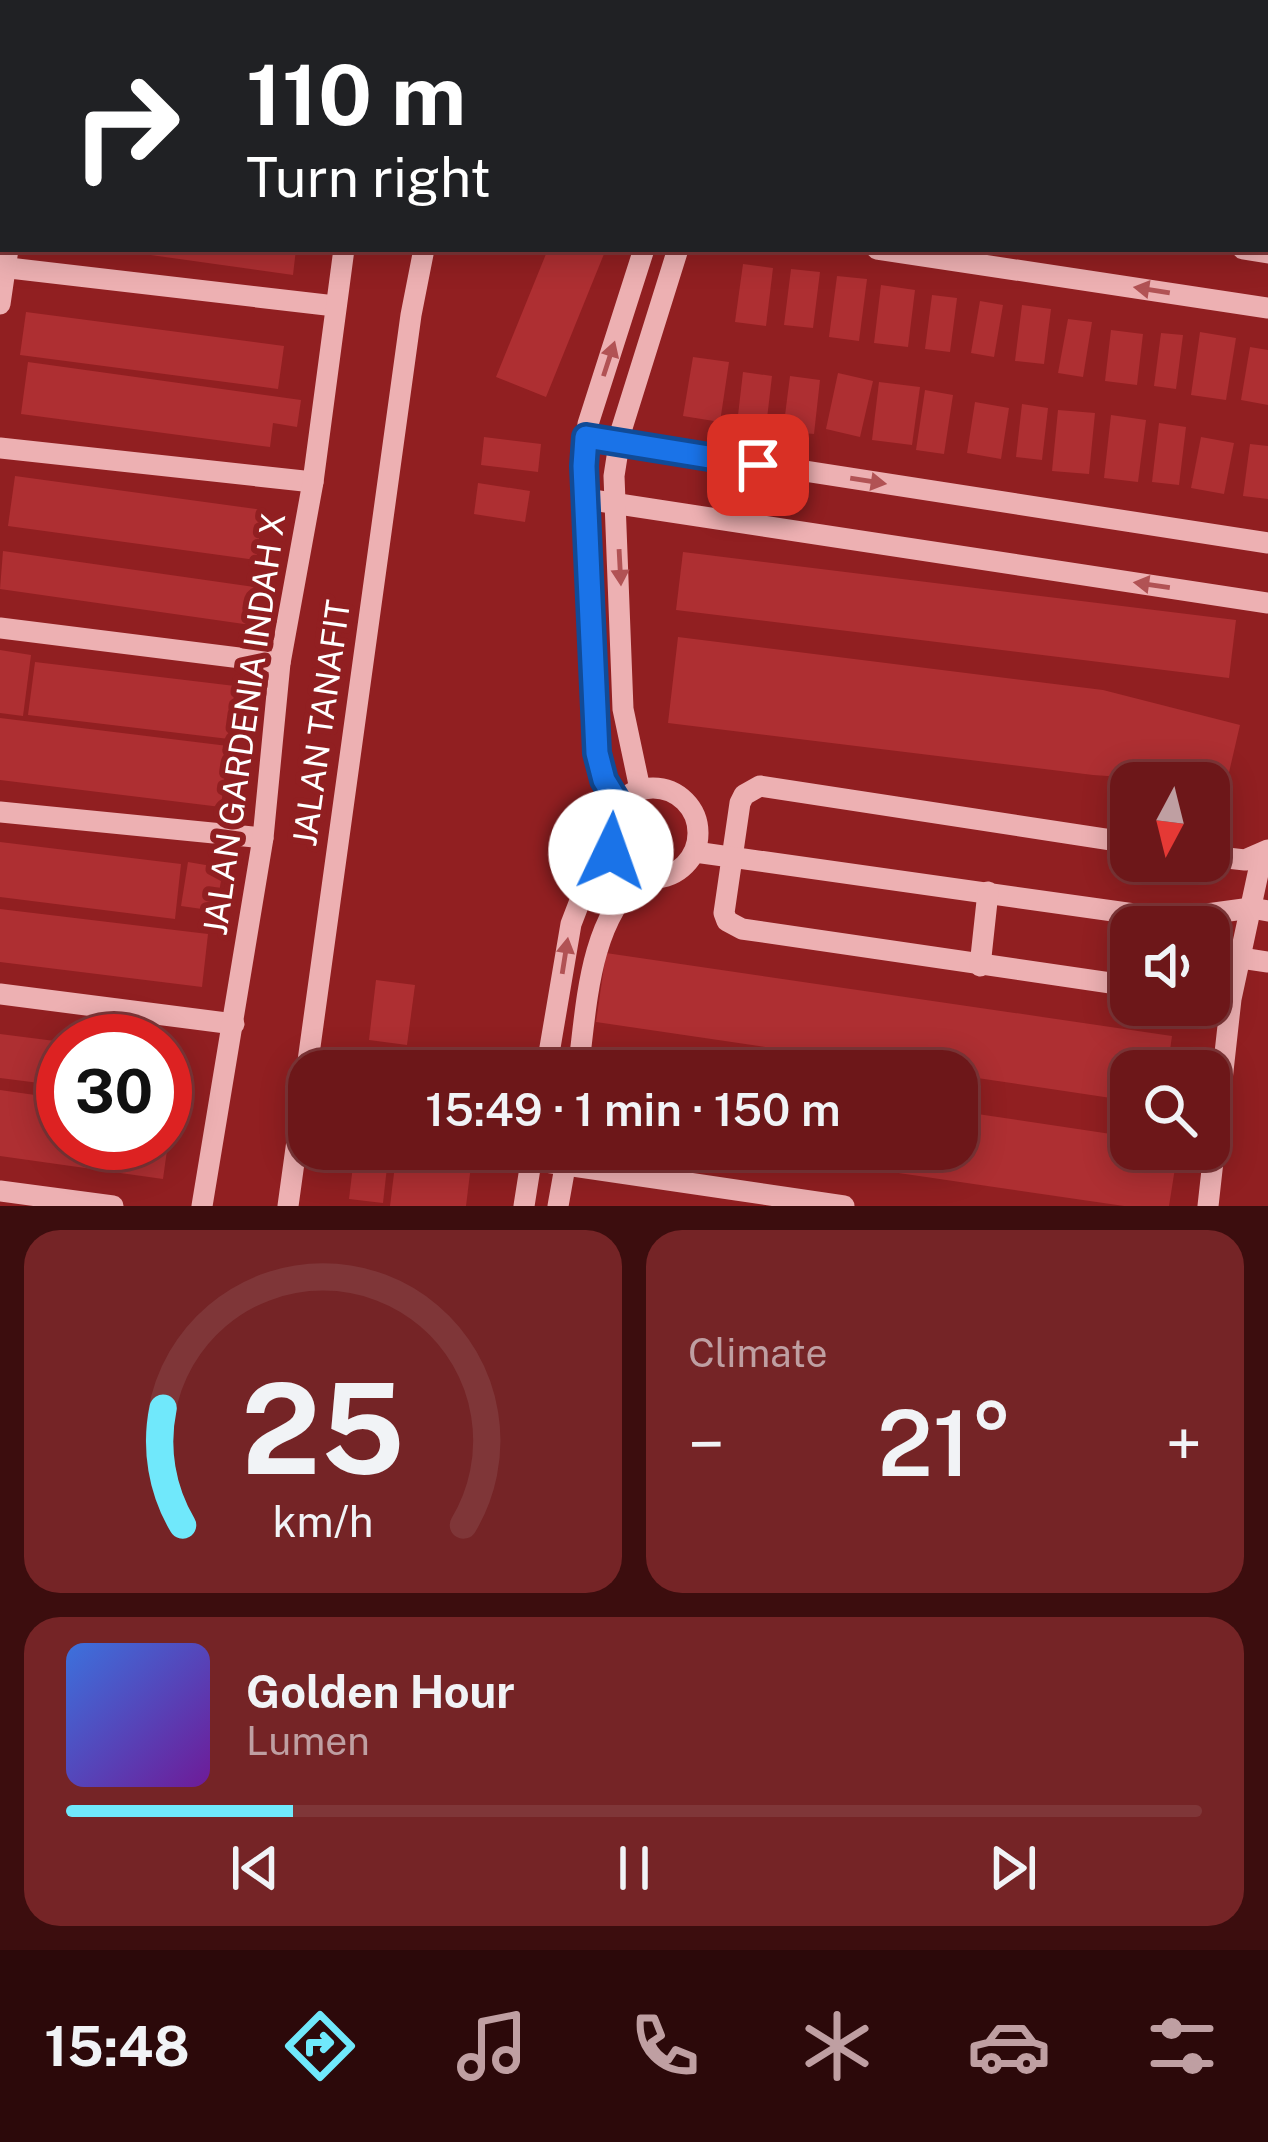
<!DOCTYPE html>
<meta charset="utf-8">
<style>
body{margin:0;font-family:"Public Sans",sans-serif;background:#752426;color:#f1f3f6;height:100vh;display:flex;flex-direction:column;font-size:45px;white-space:nowrap}
*{box-sizing:border-box;margin:0}
p{font-size:39px;color:#bf9fa2}
.icon{flex:none;width:66px;height:66px;fill:none;stroke:currentColor;stroke-width:2;stroke-linecap:round;stroke-linejoin:round}
.map{position:relative;height:1206px;overflow:hidden}
.details{display:flex;flex-direction:column;gap:24px;padding:24px;background:#3c0d0e;flex:1}
.details>*{flex:none}
.guide{position:absolute;left:0px;top:0px;width:1269px;height:252px;box-shadow:0 6px 30px #0003,0 0 0 3px #7f3638;background:#202124;color:#fff;overflow:hidden}
.needle{width:78px;rotate:187deg}
.controls{position:absolute;left:1110px;top:762px;display:grid;gap:24px}
.controls a{display:grid;place-items:center;width:120px;height:120px;border-radius:24px;background:#6d1719;box-shadow:0 6px 30px #0003,0 0 0 3px #7f3638;font-size:60px}
.speed{position:absolute;left:36px;top:1014px;display:flex;gap:24px;font-size:60px;font-weight:700;text-align:center}
.speed>*{display:grid;place-content:center;width:156px;height:156px;border-radius:50%;background:#6d1719;box-shadow:0 6px 30px #0003,0 0 0 3px #7f3638;line-height:1}
.speed .limit{border:18px solid #d22;background:#fff;color:#111}
.pin{position:absolute;display:grid;place-items:center;width:102px;height:102px;color:#fff;margin:-51px;border-radius:24px;box-shadow:0 6px 18px #0006}
.me{position:absolute;width:132px;margin:-66px;rotate:3deg;stroke-linejoin:round;filter:drop-shadow(0 0 9px #0008)}
.turn{display:flex;align-items:center;gap:42px;height:252px;padding:0 48px;font-size:54px}
.turn .icon{width:156px;height:156px;stroke-width:2.5}
.turn b{display:block;font-size:84px;line-height:102px}
.big{font-size:90px;font-weight:600;line-height:1.1}
.details .widget{flex:1;display:flex;flex-direction:column;justify-content:center;gap:18px;min-width:0;padding:0 42px;border-radius:36px;background:#752426}
.details .dial{align-items:center;gap:0}
.dial svg{height:312px;overflow:visible;fill:none;stroke:#7f3638;stroke-width:7;stroke-linecap:round;text-anchor:middle}
.dial text{fill:#f1f3f6;stroke:none}
.song{display:flex;align-items:center;gap:36px}
.cover{width:144px;height:144px;border-radius:18px;background:linear-gradient(135deg,hsl(220 70% 55%),hsl(280 70% 35%))}
.played{height:12px;border-radius:6px;background:linear-gradient(90deg,#70e8fb 20%,#7f3638 20%)}
.keys{display:flex;justify-content:space-around;direction:ltr}
.heat{display:flex;justify-content:space-between;align-items:center;font-size:66px;direction:ltr}
.details .tiles{flex:1;display:grid;gap:24px;grid-template-columns:1fr 1fr}
.widget:last-child{grid-column:span 2}
.trip{position:absolute;left:288px;top:1050px;width:690px;height:120px;border-radius:36px;background:#6d1719;box-shadow:0 6px 30px #0003,0 0 0 3px #7f3638;font-weight:600;line-height:120px;text-align:center}
.dock{display:flex;height:192px;justify-content:space-around;align-items:center;background:#2c090a;color:#bf9fa2}
.dock .icon{width:84px;height:84px}
.dock .active{color:#70e8fb}
.dock b{font-size:54px;color:#f1f3f6}
.map>svg:first-child{display:block}
.building{fill:#ae2f32}
.lines{fill:none;stroke-linecap:round;stroke-linejoin:round}
.minor{stroke:#edb0b2;stroke-width:21}
.oneway{fill:#b15254}
.route-casing{stroke:#114b97;stroke-width:30}
.route{stroke:#1a73e8;stroke-width:21}
.labels{text-anchor:middle;dominant-baseline:central;stroke-width:12;stroke-linejoin:round;paint-order:stroke}
.street-label{font-size:33px;fill:#fff;stroke:#911f21}
</style>
<div class="map">
<svg width="1268" height="1206" viewBox="0 0 1268 1206">
<rect width="100%" height="100%" fill="#911f21"/>
<g class="building">
<path d="M108,249H296L293,275Z"/>
<path d="M548,249H606L546,397L496,377Z"/>
<path d="M743,264L773,268L766,326L735,322Z"/>
<path d="M791,269L820,272L813,328L784,325Z"/>
<path d="M837,276L867,279L859,341L829,337Z"/>
<path d="M881,285L915,290L908,347L874,343Z"/>
<path d="M932,295L957,298L950,352L925,349Z"/>
<path d="M980,301L1003,305L994,357L971,353Z"/>
<path d="M1022,305L1051,309L1044,364L1015,361Z"/>
<path d="M26,312L284,346L278,389L20,355Z"/>
<path d="M1068,319L1092,322L1083,377L1058,373Z"/>
<path d="M1111,330L1143,334L1137,385L1105,381Z"/>
<path d="M1200,332L1236,338L1226,400L1191,395Z"/>
<path d="M1161,333L1183,335L1176,389L1154,386Z"/>
<path d="M1250,347L1268,350V405L1241,400Z"/>
<path d="M693,357L729,362L720,422L683,416Z"/>
<path d="M28,362L301,400L297,427L273,423L270,447L21,414Z"/>
<path d="M743,372L772,376L766,427L737,424Z"/>
<path d="M838,373L873,381L860,437L826,429Z"/>
<path d="M790,376L820,380L814,434L783,431Z"/>
<path d="M879,382L920,387L912,445L872,440Z"/>
<path d="M925,390L953,395L944,454L916,450Z"/>
<path d="M975,402L1009,408L1001,459L967,453Z"/>
<path d="M1022,404L1048,408L1042,460L1016,457Z"/>
<path d="M1058,410L1095,413L1089,474L1052,471Z"/>
<path d="M1111,415L1146,420L1138,482L1104,478Z"/>
<path d="M1159,423L1186,427L1179,485L1152,482Z"/>
<path d="M484,437L541,444L538,472L481,465Z"/>
<path d="M1201,437L1234,443L1224,494L1191,488Z"/>
<path d="M1250,444L1268,446V499L1243,496Z"/>
<path d="M15,476L263,510L256,560L8,526Z"/>
<path d="M478,483L530,491L525,522L474,514Z"/>
<path d="M3,551L262,588L257,626L0,589Z"/>
<path d="M683,552L1236,620L1229,678L676,610Z"/>
<path d="M678,637L1103,690L1240,725L1224,794L1209,791V783L1093,775L668,723Z"/>
<path d="M0,650L31,655L23,716L0,713Z"/>
<path d="M35,662L235,686L229,739L28,715Z"/>
<path d="M0,718L228,746L221,807L0,780Z"/>
<path d="M0,842L181,864L175,919L0,897Z"/>
<path d="M188,862L223,868L216,911L181,906Z"/>
<path d="M0,909L208,934L202,987L0,962Z"/>
<path d="M606,953L1172,1036L1167,1071H1131V1101L957,1075V1071H929L596,1022Z"/>
<path d="M376,980L415,985L407,1045L369,1040Z"/>
<path d="M0,1034L63,1042V1086L0,1078Z"/>
<path d="M165,1055L185,1058L180,1101L165,1100Z"/>
<path d="M613,1060L671,1068V1071H612Z"/>
<path d="M0,1090L63,1099V1143H168L163,1179L0,1156Z"/>
<path d="M957,1111L1131,1137V1149H1178L1169,1206H1124L755,1152L957,1149Z"/>
<path d="M355,1149H389L383,1203L349,1199Z"/>
<path d="M397,1149H473L466,1206H390Z"/>
</g>
<g class="lines">
<g class="minor">
<path d="M940,0L960,3"/>
<path d="M1177,0L1198,3"/>
<path d="M42,3L43,0"/>
<path d="M467,3V0"/>
<path d="M1004,3L1005,0"/>
<path d="M1103,3L1104,0"/>
<path d="M1266,13H1268"/>
<path d="M1266,49H1268"/>
<path d="M0,90H3"/>
<path d="M877,249L1268,308"/>
<path d="M1243,249L1268,253"/>
<path d="M0,267L335,306"/>
<path d="M0,304L8,249"/>
<path d="M586,437L1268,543"/>
<path d="M0,448L313,482"/>
<path d="M586,499L1268,603"/>
<path d="M0,628L280,663"/>
<circle cx="653" cy="833" r="45"/>
<path d="M640,789L623,709L614,476L621,431L678,249"/>
<path d="M618,803L604,780L597,753L583,466L588,424L644,249"/>
<path d="M0,812L263,838"/>
<path d="M1131,843L760,786L744,795L740,803L724,913L727,921L742,929L1131,986"/>
<path d="M695,852L1170,919L1251,908L1268,911"/>
<path d="M1209,856L1245,860L1268,850"/>
<path d="M1209,940L1241,958L1268,962"/>
<path d="M980,966L988,892"/>
<path d="M0,994L234,1024"/>
<path d="M546,1071L571,924L586,885L611,852"/>
<path d="M578,1071C587,1005 588,924 640,877"/>
<path d="M532,1160L844,1206"/>
<path d="M0,1191L113,1206"/>
<path d="M202,1206L263,838L280,663L313,482L344,249"/>
<path d="M288,1206L411,315L424,249"/>
<path d="M524,1206L533,1149"/>
<path d="M558,1206L568,1150"/>
<path d="M1208,1206L1231,999L1262,855"/>
</g>
</g>
<defs><path id="oneway-solid" d="M-6-.8H1V-3.2L6.5 0L1 3.2V.8H-6Z" transform="scale(3)"/></defs>
<g class="oneway">
<use href="#oneway-solid" transform="translate(1152 290) rotate(-171)"/>
<use href="#oneway-solid" transform="translate(609 359) rotate(-72)"/>
<use href="#oneway-solid" transform="translate(868 481) rotate(9)"/>
<use href="#oneway-solid" transform="translate(620 567) rotate(87)"/>
<use href="#oneway-solid" transform="translate(1152 585) rotate(-172)"/>
<use href="#oneway-solid" transform="translate(565 956) rotate(-81)"/>
</g>
<g class="lines">
<defs>
<path id="route" d="M611,852L608,827L618,803L604,780L597,753L584,466L586,437L758,465"/>
</defs>
<use href="#route" class="route-casing"/>
<use href="#route" class="route"/>
</g>
<g class="labels">
<g class="street-label">
<text transform="translate(321 723) rotate(-82)">JALAN TANAFIT</text>
<text transform="translate(244 724) rotate(-82)">JALAN GARDENIA INDAH X</text>
</g>
</g>
</svg>
<div class="controls">
<a><svg class="needle" viewBox="-14 -14 28 28"><path d="M0-13l5 13h-10z" fill="#e53935"/><path d="M0 13l5-13h-10z" fill="#bf9fa2"/></svg></a>
<a><svg class="icon" aria-label="sound" viewBox="0 0 24 24"><path d="M4 9h4l5-4v14l-5-4H4zM17 9q2 3 0 6"/></svg></a>
<a><svg class="icon" aria-label="search" viewBox="0 0 24 24"><circle cx="10" cy="10" r="6"/><path d="M15 15l6 6"/></svg></a>
</div>
<div class="speed"><div class="limit">30</div></div>
<div class="pin" style="left:758px;top:465px;background:#d93025"><svg class="icon" aria-label="arrive" viewBox="0 0 24 24"><path d="M6 21V4h12l-3 4 3 4H6"/></svg></div>
<svg class="me" style="left:611px;top:852px" viewBox="-20 -20 40 40"><circle r="19" fill="#fff"/><path d="M0-13L10 11 0 6-10 11z" fill="#1a73e8"/></svg>
<div class="trip">15:49 · 1 min · 150 m</div>
<div class="guide">
<div class="turn"><svg class="icon" aria-label="right" viewBox="0 0 24 24"><path d="M7 20v-9h11M14 6l5 5-5 5"/></svg><div><b>110 m</b>Turn right</div></div>
</div>
</div>
<section class="details">
<div class="tiles">
<div class="widget dial"><svg viewBox="0 0 100 80">
<path d="M14 69A42 42 0 1 1 86 69"/>
<path d="M14 69A42 42 0 0 1 9 39" stroke="#70e8fb"/>
<text x="50" y="56" font-size="32" font-weight="700">25</text>
<text x="50" y="72" font-size="11">km/h</text>
</svg></div>
<div class="widget"><p>Climate</p>
<div class="heat"><a>−</a><b class="big">21°</b><a>+</a></div>
</div>
<div class="widget">
<div class="song"><i class="cover"></i><div><b>Golden Hour</b><p>Lumen</p></div></div>
<div class="played"></div>
<div class="keys"><svg class="icon" aria-label="previous" viewBox="0 0 24 24"><path d="M18 5L8 12l10 7zM5 5v14"/></svg><svg class="icon" aria-label="pause" viewBox="0 0 24 24"><path d="M8 5v14M16 5v14"/></svg><svg class="icon" aria-label="next" viewBox="0 0 24 24"><path d="M6 5l10 7-10 7zM19 5v14"/></svg></div>
</div>
</div>
</section>
<nav class="dock">
<b>15:48</b>
<svg class="icon active" aria-label="directions" viewBox="0 0 24 24"><path d="M12 3l9 9-9 9-9-9zM9 14v-3h6M13 9l2 2-2 2"/></svg>
<svg class="icon" aria-label="music" viewBox="0 0 24 24"><path d="M9 18V5l10-2v13"/><circle cx="6" cy="18" r="3"/><circle cx="16" cy="16" r="3"/></svg>
<svg class="icon" aria-label="phone" viewBox="0 0 24 24"><path d="M5 4h4l2 5-3 2q2 4 5 5l2-3 5 2v4C11 20 4 13 5 4z"/></svg>
<svg class="icon" aria-label="climate" viewBox="0 0 24 24"><path d="M12 3v18M4 7l16 10M4 17L20 7"/></svg>
<svg class="icon" aria-label="car" viewBox="0 0 24 24"><path d="M5 17H2v-5l4-1 3-4h7l3 4 3 1v5h-3M9 17h6M6 11h13"/><circle cx="7" cy="17" r="2"/><circle cx="17" cy="17" r="2"/></svg>
<svg class="icon" aria-label="filters" viewBox="0 0 24 24"><path d="M4 7h16M4 17h16"/><circle cx="9" cy="7" r="2"/><circle cx="15" cy="17" r="2"/></svg>
</nav>
